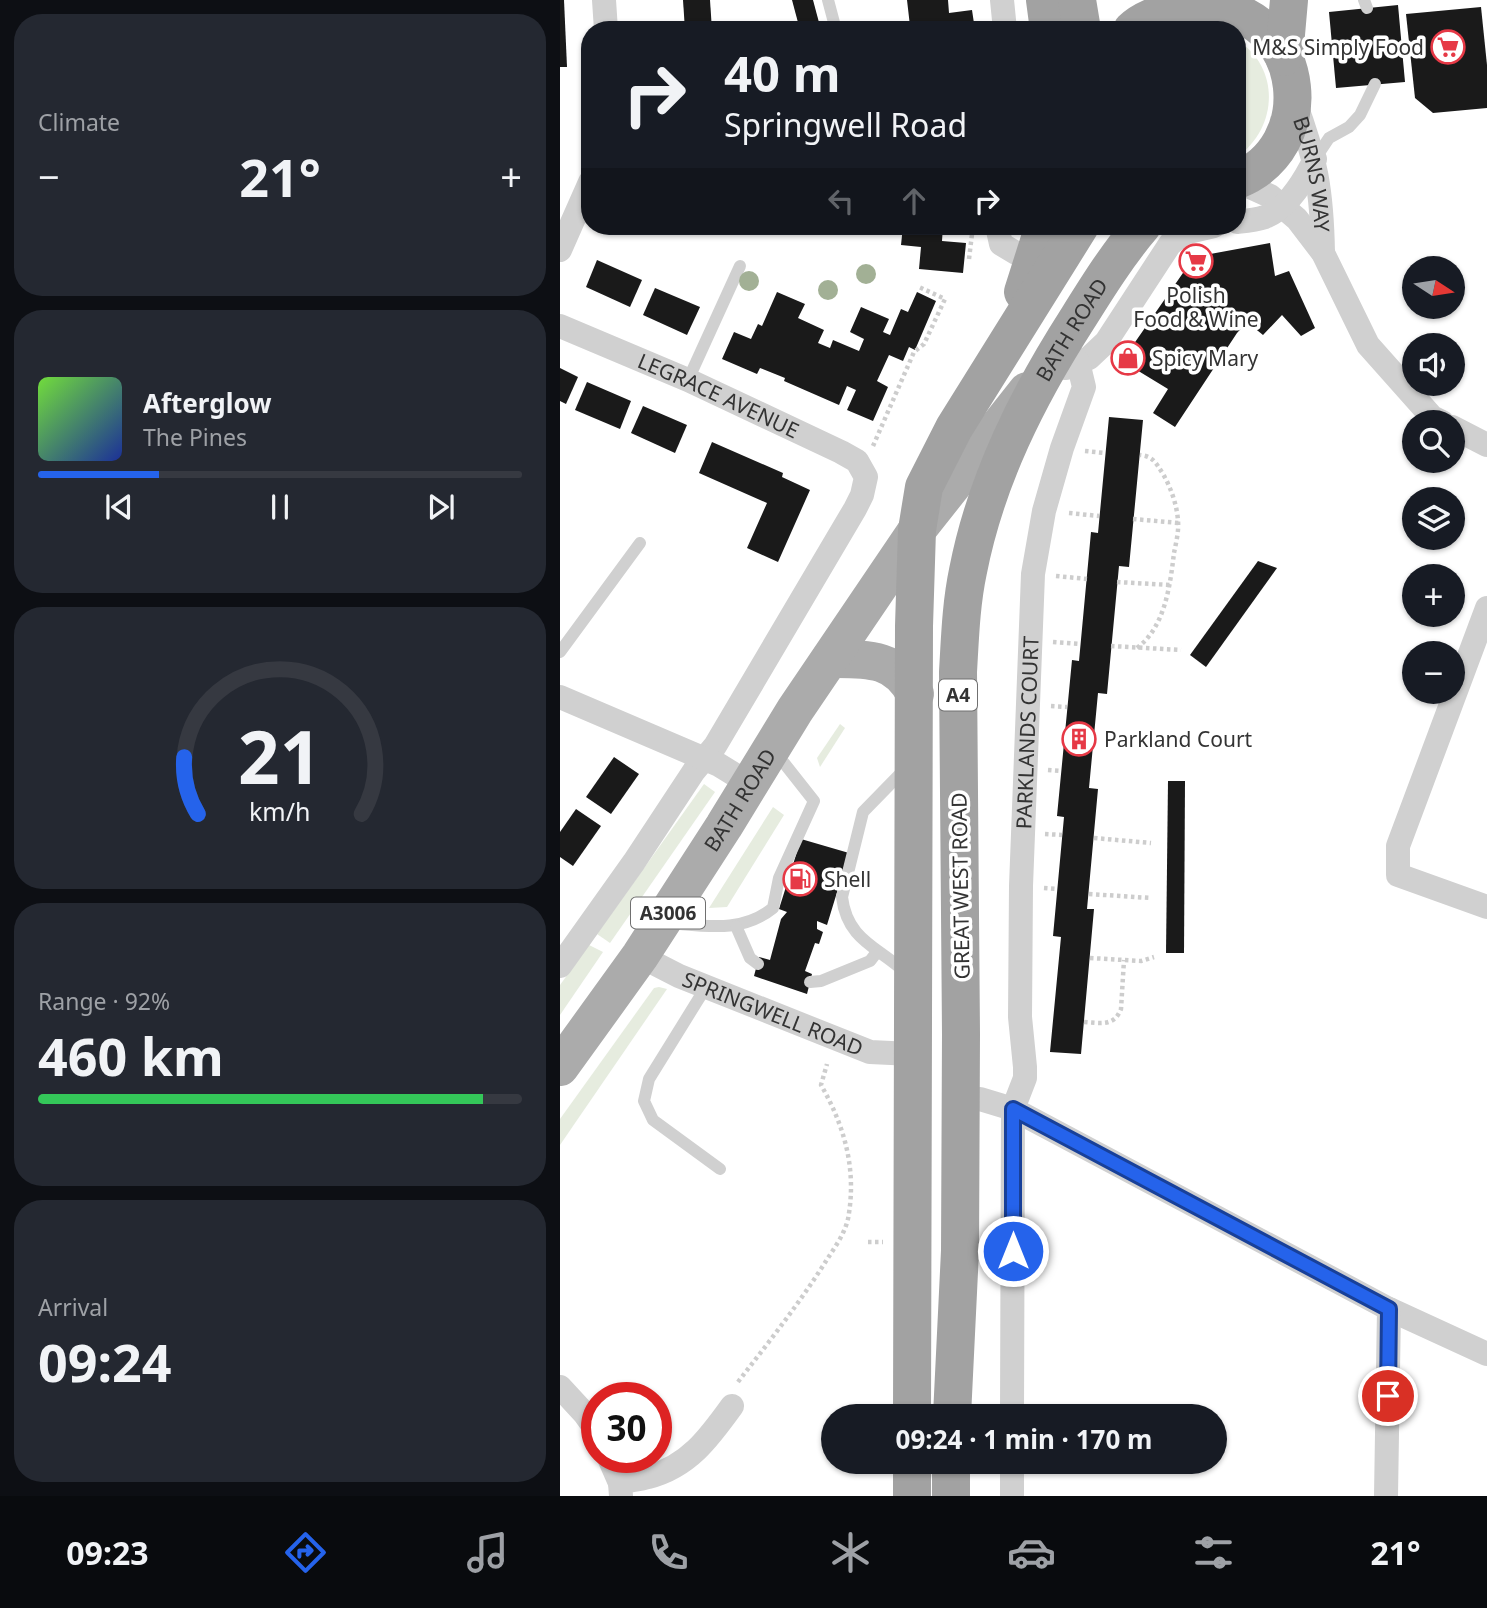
<!DOCTYPE html>
<meta charset="utf-8">
<style>
body{margin:0;font-family:"Noto Sans",sans-serif;background:#242831;color:#f1f3f6;height:100vh;display:flex;flex-direction:column;font-size:26px;white-space:nowrap}
*{box-sizing:border-box;margin:0}
p{font-size:23px;color:#9ea1a6}
.icon{flex:none;width:38px;height:38px;fill:none;stroke:currentColor;stroke-width:2;stroke-linecap:round;stroke-linejoin:round}
.map{position:relative;flex:1;overflow:hidden}
.panel{display:flex;flex-direction:column;gap:14px;padding:14px;background:#0d0f14;width:560px}
.panel>*{flex:none}
.banner{position:absolute;left:21px;top:21px;width:665px;height:214px;border-radius:28px;box-shadow:0 2px 5px #0004;background:#171b24;color:#f1f3f6;overflow:hidden}
.needle{width:46px;rotate:102deg}
.tools{position:absolute;left:842px;top:256px;display:grid;gap:14px}
.tools a{display:grid;place-items:center;width:63px;height:63px;border-radius:50%;background:#171b24;box-shadow:0 2px 5px #0004;font-size:35px}
.speed{position:absolute;left:21px;top:1382px;display:flex;gap:14px;font-size:35px;font-weight:700;text-align:center}
.speed>*{display:grid;place-content:center;width:91px;height:91px;border-radius:50%;background:#171b24;box-shadow:0 2px 5px #0004;line-height:1}
.speed .limit{border:10px solid #d22;background:#fff;color:#111}
.pin{position:absolute;display:grid;place-items:center;width:60px;height:60px;color:#fff;margin:-30px;border:4px solid #fff;border-radius:50%;box-shadow:0 2px 7px #0007}
.me{position:absolute;width:77px;margin:-38px;rotate:0deg;stroke-linejoin:round;filter:drop-shadow(0 0 5px #0008)}
.turn{display:flex;align-items:center;gap:24px;height:147px;padding:0 28px;font-size:32px}
.turn .icon{width:91px;height:91px;stroke-width:2.5}
.turn b{display:block;font-size:49px;line-height:60px}
.lanes{display:flex;align-items:center;height:66px;padding:0 28px;background:#0003;justify-content:center;gap:35px;direction:ltr}
.lanes .off{opacity:.35}
.big{font-size:52px;font-weight:700;line-height:1.1}
.panel .card{flex:1;display:flex;flex-direction:column;justify-content:center;gap:10px;min-width:0;padding:0 24px;border-radius:28px;background:#242831}
.panel .dial{align-items:center;gap:0}
.dial svg{height:182px;overflow:visible;fill:none;stroke:#363941;stroke-width:7;stroke-linecap:round;text-anchor:middle}
.dial text{fill:#f1f3f6;stroke:none}
.song{display:flex;align-items:center;gap:21px}
.cover{width:84px;height:84px;border-radius:10px;background:linear-gradient(135deg,hsl(100 70% 55%),hsl(230 70% 35%))}
.played{height:7px;border-radius:4px;background:linear-gradient(90deg,#2563eb 25%,#363941 25%)}
.keys{display:flex;justify-content:space-around;direction:ltr}
.heat{display:flex;justify-content:space-between;align-items:center;font-size:38px;direction:ltr}
.charge{height:10px;border-radius:5px;background:linear-gradient(90deg,#34c759 92%,#363941 0)}
.trip{position:absolute;left:261px;top:1404px;width:406px;height:70px;border-radius:35px;background:#171b24;box-shadow:0 2px 5px #0004;font-weight:700;line-height:70px;text-align:center}
.tabs{display:flex;height:112px;justify-content:space-around;align-items:center;background:#090b0e;color:#9ea1a6}
.tabs .icon{width:49px;height:49px}
.tabs .current{color:#2563eb}
.tabs b{font-size:32px;color:#f1f3f6}
main{display:flex;flex:1;min-height:0}
.map>svg:first-child{display:block}
.green{fill:#e6ecdf}
.building{fill:#1a1a1a}
.lines{fill:none;stroke-linecap:round;stroke-linejoin:round}
.path{stroke:#cdcdcd;stroke-width:4.5;stroke-dasharray:3.5 3.5;stroke-linecap:butt}
.service{stroke:#d0d0d0;stroke-width:12}
.minor{stroke:#d0d0d0;stroke-width:24}
.primary{stroke:#ababab;stroke-width:38}
.trunk{stroke:#a2a2a2;stroke-width:38}
.tree{fill:#a2b095}
.route-casing{stroke:#184099;stroke-width:18}
.route{stroke:#2563eb;stroke-width:12}
.labels{text-anchor:middle;dominant-baseline:central;stroke-width:7;stroke-linejoin:round;paint-order:stroke}
.shield{fill:#fff;stroke:#707070;stroke-width:2}
.shield-label{font-size:19px;font-weight:bold;fill:#333}
.poi-label{font-size:21px;fill:#333;stroke:#fff;text-anchor:start}
.street-label{font-size:21px;fill:#333;stroke:#fff}
</style>
<main>
<section class="panel">
<div class="card"><p>Climate</p>
<div class="heat"><a>−</a><b class="big">21°</b><a>+</a></div>
</div>
<div class="card">
<div class="song"><i class="cover"></i><div><b>Afterglow</b><p>The Pines</p></div></div>
<div class="played"></div>
<div class="keys"><svg class="icon" aria-label="previous" viewBox="0 0 24 24"><path d="M18 5L8 12l10 7zM5 5v14"/></svg><svg class="icon" aria-label="pause" viewBox="0 0 24 24"><path d="M8 5v14M16 5v14"/></svg><svg class="icon" aria-label="next" viewBox="0 0 24 24"><path d="M6 5l10 7-10 7zM19 5v14"/></svg></div>
</div>
<div class="card dial"><svg viewBox="0 0 100 80">
<path d="M14 69A42 42 0 1 1 86 69"/>
<path d="M14 69A42 42 0 0 1 8 44" stroke="#2563eb"/>
<text x="50" y="56" font-size="32" font-weight="700">21</text>
<text x="50" y="72" font-size="11">km/h</text>
</svg></div>
<div class="card"><p>Range · 92%</p><b class="big">460 km</b><div class="charge"></div></div>
<div class="card"><p>Arrival</p><b class="big">09:24</b></div>
</section>
<div class="map">
<svg width="927" height="1496" viewBox="0 0 927 1496">
<rect width="100%" height="100%" fill="#fff"/>
<g class="green">
<path d="M677,40C721,68 718,128 677,157Z"/>
<path d="M280,724L285,728L260,767L257,758Z"/>
<path d="M144,784L155,792L50,943L37,934Z"/>
<path d="M213,807L224,815L167,907L149,908Z"/>
<path d="M29,945L43,952L0,1015V985Z"/>
<path d="M99,987L107,989L0,1145V1119L94,988Z"/>
</g>
<g class="building">
<path d="M0,0H4L7,67H0Z"/>
<path d="M123,0H150L152,30H125Z"/>
<path d="M232,0H253L261,30H240Z"/>
<path d="M347,0H388L389,13L412,10L415,30H371L370,24L350,26Z"/>
<path d="M838,5L845,82L776,88L769,12Z"/>
<path d="M921,7L927,65V108L873,113L855,98L846,14Z"/>
<path d="M343,226H383L382,241L406,243L403,273L359,269L361,247L341,245Z"/>
<path d="M710,243L715,276L729,271L755,328L741,336L722,315L703,335L687,322L677,333L615,427L593,413L608,389L562,361L634,257Z"/>
<path d="M37,260L82,280L70,307L26,287Z"/>
<path d="M95,288L140,307L127,335L83,315Z"/>
<path d="M217,292L245,304L238,318L264,330L258,343L270,348L273,340L299,351L304,339L290,332L301,307L329,319L323,332L330,335L341,309L348,312L357,292L376,301L355,350L349,347L343,361L329,355L317,381L328,387L313,421L287,410L296,390L287,386L279,405L224,381L225,378L200,368L197,374L162,359L174,332L191,339L198,324L202,326Z"/>
<path d="M0,368L18,377L6,404L0,401Z"/>
<path d="M27,382L71,401L60,429L15,410Z"/>
<path d="M83,406L127,425L115,453L71,433Z"/>
<path d="M549,417L583,420L569,567L559,566L547,694L538,693L529,788L538,789L527,909H534L521,1054L490,1052L501,937L493,936L504,817L497,816L512,660L519,661L531,532L538,533Z"/>
<path d="M152,442L223,473L222,477L250,490L218,562L187,548L207,503L139,473Z"/>
<path d="M698,561L717,568L646,667L630,655Z"/>
<path d="M54,757L79,774L51,814L26,797Z"/>
<path d="M608,781H625L624,953H606Z"/>
<path d="M16,809L41,826L13,866L0,857V832Z"/>
<path d="M241,839L289,853L267,925L257,921V929L263,932L259,944L255,943L245,971L252,974L247,994L194,976L199,957L210,960L221,919L227,912L219,909Z"/>
</g>
<g class="lines">
<g class="path">
<path d="M409,259L412,234"/>
<path d="M313,446L354,352L364,344L385,299L359,287"/>
<path d="M525,451L545,453"/>
<path d="M509,513L539,516"/>
<path d="M573,519L619,523"/>
<path d="M496,576L527,579"/>
<path d="M557,582L610,585"/>
<path d="M493,642L520,644"/>
<path d="M551,646L621,650"/>
<path d="M577,648C605,627 610,586 614,553C616,543 619,531 618,521C617,505 611,488 603,474C596,463 593,456 580,455"/>
<path d="M491,706L507,707"/>
<path d="M488,770L501,771"/>
<path d="M485,834L502,835"/>
<path d="M534,838L591,843"/>
<path d="M484,888L497,889"/>
<path d="M529,894L591,898"/>
<path d="M530,958L581,961L594,957"/>
<path d="M524,1022C540,1023 554,1027 561,1009L564,960"/>
<path d="M308,1242H323"/>
<path d="M178,1382C208,1343 239,1304 266,1261C275,1247 287,1231 289,1213C296,1167 284,1125 261,1085L267,1064"/>
</g>
<g class="service">
<path d="M268,0L276,30"/>
<path d="M804,0L807,8"/>
<path d="M755,159L769,138L789,127L800,115L815,84"/>
<path d="M128,380L180,266"/>
<path d="M0,652L80,543"/>
<path d="M344,770L303,812L282,897C287,940 318,947 345,972"/>
<path d="M109,923C147,926 182,933 213,908L219,878L254,801L224,763L213,755"/>
<path d="M176,926L190,958L198,964"/>
<path d="M250,982L261,981L310,961L317,952"/>
<path d="M146,987L89,1079L84,1101L93,1120L160,1169"/>
</g>
<g class="minor">
<path d="M44,0L46,30"/>
<path d="M442,0L445,30"/>
<path id="s1" d="M734,100C756,157 762,192 763,253"/>
<path d="M677,181L710,196L737,219L763,253L808,345L872,417L882,422"/>
<path d="M677,222C686,221 696,220 705,217C727,209 745,179 755,159"/>
<path d="M437,226L441,244L456,253L487,264"/>
<path d="M0,250L30,182"/>
<path id="s2" d="M0,326L128,380L281,452L297,461L306,477L302,495L295,509L155,746L134,771L74,862L0,966"/>
<path d="M506,368L529,358L546,342L610,244L624,233L654,226"/>
<path d="M892,427L927,445"/>
<path d="M927,608L838,846V875L927,907"/>
<path d="M0,697L159,765L190,784"/>
<path id="s3" d="M80,956L119,976L310,1052L352,1054"/>
<path d="M401,1101L420,1099L453,1109L829,1309L927,1354"/>
<path d="M0,1387L24,1413L37,1431"/>
<path id="s4" d="M452,1416L453,1109L465,1078V1067L460,1017L461,886L473,574L484,511L502,448L524,387L518,362"/>
<path d="M49,1458L60,1483L61,1496"/>
<path d="M60,1483C69,1480 78,1480 88,1477C128,1467 149,1438 172,1406"/>
<path d="M452,1496V1461"/>
<path d="M826,1496L829,1309"/>
</g>
<g class="primary">
<path d="M270,659C307,659 336,657 355,694"/>
<path id="s5" d="M0,1067L80,956L164,826L235,710L357,530L467,391"/>
</g>
<g class="trunk">
<path d="M485,0L489,30"/>
<path d="M517,0L522,30"/>
<path d="M572,30C582,20 596,15 610,11C625,5 640,6 657,8C747,21 760,147 677,180"/>
<path d="M724,57L729,0"/>
<path d="M463,292L484,226"/>
<path d="M352,1416L354,626L357,530L364,487L394,428L520,226"/>
<path id="s6" d="M392,1416L400,1251L401,1034L398,672C400,638 401,604 408,571C426,479 468,396 518,318C538,286 558,254 582,226"/>
<path d="M352,1496V1461"/>
<path d="M391,1496V1461"/>
</g>
</g>
<g class="tree">
<circle cx="306" cy="274" r="10"/>
<circle cx="189" cy="281" r="10"/>
<circle cx="268" cy="290" r="10"/>
</g>
<g class="lines">
<defs>
<path id="route" d="M453,1251V1109L829,1309L828,1396"/>
</defs>
<use href="#route" class="route-casing"/>
<use href="#route" class="route"/>
</g>
<defs>
<symbol id="supermarket-ring" viewBox="-11 -11 22 22"><circle r="9.5" fill="#fff" stroke="#e63946" stroke-width="1.5"/><path d="M-6-5.5h2.5l.6 2H6L4.5 2H-2.5L-4.4-4H-6ZM-1.5 3.2a1.3 1.3 0 1 0 .1 0ZM3 3.2a1.3 1.3 0 1 0 .1 0Z" fill="#e63946"/></symbol>
<symbol id="shop-ring" viewBox="-11 -11 22 22"><circle r="9.5" fill="#fff" stroke="#e63946" stroke-width="1.5"/><path d="M-5-2.5h2.3a2.7 3.5 0 0 1 5.4 0H5L5.5 6h-11ZM-1.5-2.5h3a1.5 2.3 0 0 0-3 0Z" fill="#e63946"/></symbol>
<symbol id="building-ring" viewBox="-11 -11 22 22"><circle r="9.5" fill="#fff" stroke="#e63946" stroke-width="1.5"/><path d="M-4-6H4V6H1V3H-1V6H-4ZM-2.5-4.3h1.7v1.8h-1.7ZM.8-4.3h1.7v1.8H.8ZM-2.5-1h1.7V.8h-1.7ZM.8-1h1.7V.8H.8Z" fill="#e63946"/></symbol>
<symbol id="fuel-ring" viewBox="-11 -11 22 22"><circle r="9.5" fill="#fff" stroke="#e63946" stroke-width="1.5"/><path d="M-5.5-6h7V0h2V4h1.3V-2.5L3-4.5l.8-.8L6-3V5H2.5V1h-1V6h-7ZM-4.2-4.7v3.2H.2V-4.7Z" fill="#e63946"/></symbol>
</defs>
<g fill-rule="evenodd">
<use href="#supermarket-ring" x="869" y="28" width="38" height="38"/>
<use href="#supermarket-ring" x="617" y="242" width="38" height="38"/>
<use href="#shop-ring" x="549" y="339" width="38" height="38"/>
<use href="#building-ring" x="500" y="720" width="38" height="38"/>
<use href="#fuel-ring" x="221" y="860" width="38" height="38"/>
</g>
<g class="labels">
<g class="shield">
<rect x="379" y="679.5" width="38" height="31" rx="5"/>
<rect x="71" y="897.5" width="74" height="31" rx="5"/>
</g>
<g class="shield-label">
<text x="398" y="695">A4</text>
<text x="108" y="913">A3006</text>
</g>
<g class="poi-label">
<text x="864" y="47" text-anchor="end">M&amp;S Simply Food</text>
<text x="636" y="295" text-anchor="middle">Polish<tspan x="636" dy="24">Food &amp; Wine</tspan></text>
<text x="592" y="358">Spicy Mary</text>
<text x="544" y="739">Parkland Court</text>
<text x="264" y="879">Shell</text>
</g>
<g class="street-label">
<text stroke="none"><textPath href="#s1" startOffset="77">BURNS WAY</textPath></text>
<text stroke="none"><textPath href="#s6" startOffset="1110">BATH ROAD</textPath></text>
<text stroke="none"><textPath href="#s2" startOffset="173">LEGRACE AVENUE</textPath></text>
<text stroke="none"><textPath href="#s4" startOffset="686">PARKLANDS COURT</textPath></text>
<text stroke="none"><textPath href="#s5" startOffset="322">BATH ROAD</textPath></text>
<text transform="translate(400 886) rotate(-91)">GREAT WEST ROAD</text>
<text stroke="none"><textPath href="#s3" startOffset="145">SPRINGWELL ROAD</textPath></text>
</g>
</g>
</svg>
<div class="tools">
<a><svg class="needle" viewBox="-14 -14 28 28"><path d="M0-13l5 13h-10z" fill="#e53935"/><path d="M0 13l5-13h-10z" fill="#9ea1a6"/></svg></a>
<a><svg class="icon" aria-label="sound" viewBox="0 0 24 24"><path d="M4 9h4l5-4v14l-5-4H4zM17 9q2 3 0 6"/></svg></a>
<a><svg class="icon" aria-label="search" viewBox="0 0 24 24"><circle cx="10" cy="10" r="6"/><path d="M15 15l6 6"/></svg></a>
<a><svg class="icon" aria-label="layers" viewBox="0 0 24 24"><path d="M12 4l9 5-9 5-9-5zM3 14l9 5 9-5"/></svg></a>
<a>+</a>
<a>−</a>
</div>
<div class="speed"><div class="limit">30</div></div>
<div class="pin" style="left:828px;top:1396px;background:#d93025"><svg class="icon" aria-label="arrive" viewBox="0 0 24 24"><path d="M6 21V4h12l-3 4 3 4H6"/></svg></div>
<svg class="me" style="left:453px;top:1251px" viewBox="-20 -20 40 40"><circle r="17" fill="#2563eb" stroke="#fff" stroke-width="3"/><path d="M0-11L8 9 0 5-8 9z" fill="#fff"/></svg>
<div class="trip">09:24 · 1 min · 170 m</div>
<div class="banner">
<div class="turn"><svg class="icon" aria-label="right" viewBox="0 0 24 24"><path d="M7 20v-9h11M14 6l5 5-5 5"/></svg><div><b>40 m</b>Springwell Road</div></div>
<div class="lanes"><svg class="icon off" aria-label="left" viewBox="0 0 24 24"><path d="M17 20v-9H6M10 6l-5 5 5 5"/></svg><svg class="icon off" aria-label="ahead" viewBox="0 0 24 24"><path d="M12 20V5M6 11l6-6 6 6"/></svg><svg class="icon" aria-label="right" viewBox="0 0 24 24"><path d="M7 20v-9h11M14 6l5 5-5 5"/></svg></div>
</div>
</div>
</main>
<nav class="tabs">
<b>09:23</b>
<svg class="icon current" aria-label="directions" viewBox="0 0 24 24"><path d="M12 3l9 9-9 9-9-9zM9 14v-3h6M13 9l2 2-2 2"/></svg>
<svg class="icon" aria-label="music" viewBox="0 0 24 24"><path d="M9 18V5l10-2v13"/><circle cx="6" cy="18" r="3"/><circle cx="16" cy="16" r="3"/></svg>
<svg class="icon" aria-label="phone" viewBox="0 0 24 24"><path d="M5 4h4l2 5-3 2q2 4 5 5l2-3 5 2v4C11 20 4 13 5 4z"/></svg>
<svg class="icon" aria-label="climate" viewBox="0 0 24 24"><path d="M12 3v18M4 7l16 10M4 17L20 7"/></svg>
<svg class="icon" aria-label="car" viewBox="0 0 24 24"><path d="M5 17H2v-5l4-1 3-4h7l3 4 3 1v5h-3M9 17h6M6 11h13"/><circle cx="7" cy="17" r="2"/><circle cx="17" cy="17" r="2"/></svg>
<svg class="icon" aria-label="filters" viewBox="0 0 24 24"><path d="M4 7h16M4 17h16"/><circle cx="9" cy="7" r="2"/><circle cx="15" cy="17" r="2"/></svg>
<b>21°</b>
</nav>
